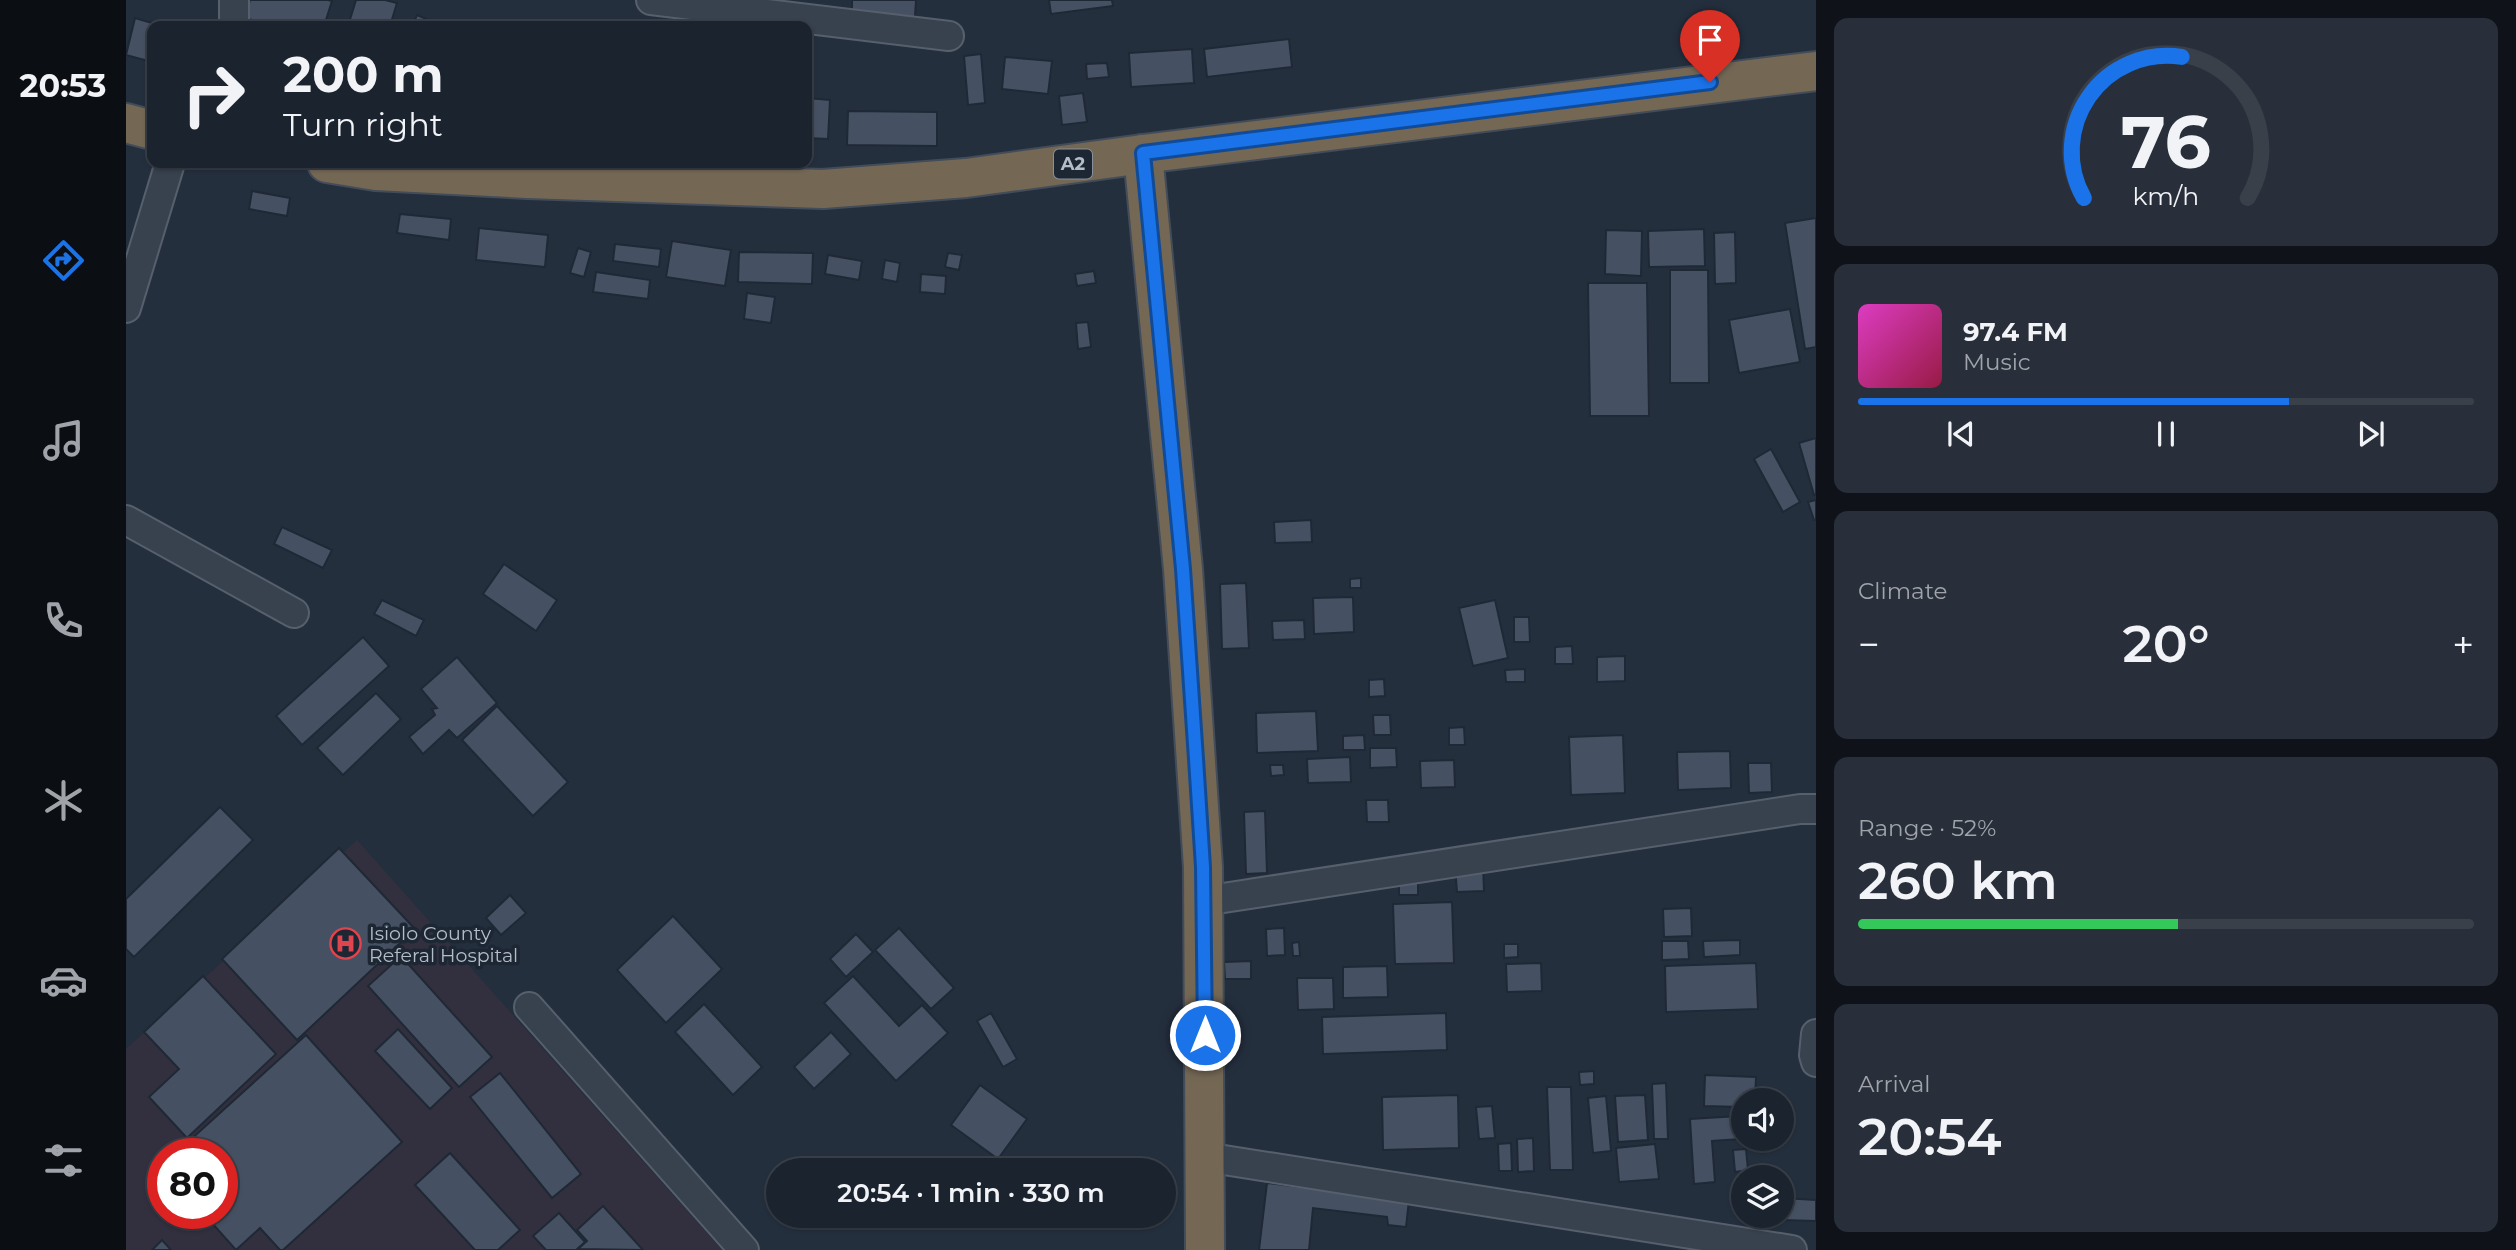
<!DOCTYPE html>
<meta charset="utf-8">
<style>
body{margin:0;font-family:Montserrat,sans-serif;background:#282f3a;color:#f1f3f6;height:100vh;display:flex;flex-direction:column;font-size:26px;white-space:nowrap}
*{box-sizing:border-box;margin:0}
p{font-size:23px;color:#a0a4aa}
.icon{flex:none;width:38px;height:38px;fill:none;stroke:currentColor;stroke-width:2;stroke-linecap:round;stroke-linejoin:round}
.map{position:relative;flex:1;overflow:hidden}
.sheet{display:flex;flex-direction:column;gap:18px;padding:18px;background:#0f1319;width:700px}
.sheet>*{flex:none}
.guide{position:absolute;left:21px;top:21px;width:665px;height:147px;border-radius:14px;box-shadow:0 2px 5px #0004,0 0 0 2px #39404a;background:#1b232e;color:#f1f3f6;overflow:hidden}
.controls{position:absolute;left:1605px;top:1088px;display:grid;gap:14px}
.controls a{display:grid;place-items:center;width:63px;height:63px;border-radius:50%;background:#1b232e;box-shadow:0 2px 5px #0004,0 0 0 2px #39404a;font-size:35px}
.speed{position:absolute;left:21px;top:1138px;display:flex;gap:14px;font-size:35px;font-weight:700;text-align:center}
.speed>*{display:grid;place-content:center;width:91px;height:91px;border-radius:50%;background:#1b232e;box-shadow:0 2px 5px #0004,0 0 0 2px #39404a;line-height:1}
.speed .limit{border:10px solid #d22;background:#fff;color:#111}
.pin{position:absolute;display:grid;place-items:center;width:60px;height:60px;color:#fff;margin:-72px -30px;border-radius:50% 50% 50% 0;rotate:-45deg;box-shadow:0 0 7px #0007}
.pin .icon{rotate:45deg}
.me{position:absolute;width:77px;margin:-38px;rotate:0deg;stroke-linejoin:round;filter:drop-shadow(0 0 5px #0008)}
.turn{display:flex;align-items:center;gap:24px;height:147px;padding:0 21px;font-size:32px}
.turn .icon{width:91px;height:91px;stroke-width:2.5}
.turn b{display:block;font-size:49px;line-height:60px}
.big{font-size:52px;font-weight:600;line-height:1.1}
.sheet .widget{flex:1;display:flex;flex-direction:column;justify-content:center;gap:10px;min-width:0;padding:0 24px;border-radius:14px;background:#282f3a}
.sheet .dial{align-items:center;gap:0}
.dial svg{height:182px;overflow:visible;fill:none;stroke:#39404a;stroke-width:7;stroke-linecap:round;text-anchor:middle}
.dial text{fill:#f1f3f6;stroke:none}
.song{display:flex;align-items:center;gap:21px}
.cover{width:84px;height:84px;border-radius:10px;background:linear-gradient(135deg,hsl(310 70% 55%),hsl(340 70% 35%))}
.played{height:7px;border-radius:4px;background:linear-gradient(90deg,#1a73e8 70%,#39404a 70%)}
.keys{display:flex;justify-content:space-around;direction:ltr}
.heat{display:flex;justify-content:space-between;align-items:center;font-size:38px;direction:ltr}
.charge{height:10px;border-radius:5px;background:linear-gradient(90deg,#34c759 52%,#39404a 0)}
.trip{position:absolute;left:640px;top:1158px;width:410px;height:70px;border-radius:35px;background:#1b232e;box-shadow:0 2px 5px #0004,0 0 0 2px #39404a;font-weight:600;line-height:70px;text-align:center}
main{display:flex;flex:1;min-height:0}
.dock{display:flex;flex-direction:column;width:126px;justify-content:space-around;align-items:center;background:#0b0e12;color:#a0a4aa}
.dock .icon{width:49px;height:49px}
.dock .active{color:#1a73e8}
.dock b{font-size:32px;color:#f1f3f6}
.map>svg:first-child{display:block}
.medical{fill:#32303f;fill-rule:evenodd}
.building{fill:#455162;stroke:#1f2835;stroke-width:2}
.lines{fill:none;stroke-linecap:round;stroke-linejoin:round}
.street-casing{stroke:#565f6c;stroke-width:32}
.highway-casing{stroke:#434c59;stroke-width:42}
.street{stroke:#38414e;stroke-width:28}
.highway{stroke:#746855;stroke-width:38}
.route-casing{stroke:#114b97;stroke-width:18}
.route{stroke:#1a73e8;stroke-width:12}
.labels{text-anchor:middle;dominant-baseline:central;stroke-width:7;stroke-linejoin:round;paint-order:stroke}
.shield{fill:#1d2633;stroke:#878f9c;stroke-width:2}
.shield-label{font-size:18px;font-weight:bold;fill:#b4bcc9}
.poi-label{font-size:19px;fill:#b4bcc9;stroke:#1d2633;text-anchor:start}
</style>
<main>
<nav class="dock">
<b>20:53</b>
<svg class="icon active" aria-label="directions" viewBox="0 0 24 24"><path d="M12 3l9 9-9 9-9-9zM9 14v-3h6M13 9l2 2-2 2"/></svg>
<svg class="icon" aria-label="music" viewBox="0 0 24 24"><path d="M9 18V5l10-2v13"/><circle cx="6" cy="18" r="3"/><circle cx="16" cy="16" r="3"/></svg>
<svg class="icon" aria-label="phone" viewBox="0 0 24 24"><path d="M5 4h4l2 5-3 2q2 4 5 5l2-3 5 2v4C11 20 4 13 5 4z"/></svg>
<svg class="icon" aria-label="climate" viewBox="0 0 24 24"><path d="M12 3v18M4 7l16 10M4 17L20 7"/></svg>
<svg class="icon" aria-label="car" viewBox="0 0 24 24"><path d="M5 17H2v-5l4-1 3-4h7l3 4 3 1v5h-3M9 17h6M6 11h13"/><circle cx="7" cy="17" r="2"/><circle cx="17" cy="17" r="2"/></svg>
<svg class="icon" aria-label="filters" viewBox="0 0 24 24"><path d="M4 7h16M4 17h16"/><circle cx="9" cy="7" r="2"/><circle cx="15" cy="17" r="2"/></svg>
</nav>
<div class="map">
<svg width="1690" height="1250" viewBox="0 0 1690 1250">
<rect width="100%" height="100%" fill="#242f3e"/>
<path class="medical" d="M231,840L596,1250H0V1049ZM37,1153H96V1213H37Z"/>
<g class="building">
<path d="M124,0H202L206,1L198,26H148L119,18Z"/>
<path d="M230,0H259L271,3L264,26H222Z"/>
<path d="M726,0H790L789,17L726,16Z"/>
<path d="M923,0H986L987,6L925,14Z"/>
<path d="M291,15L317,26H286Z"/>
<path d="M9,18L36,26H26V62L0,55Z"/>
<path d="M1163,39L1166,67L1081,77L1078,49Z"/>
<path d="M1066,49L1068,83L1005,87L1003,53Z"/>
<path d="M855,54L859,103L842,105L838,56Z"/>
<path d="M879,57L926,61L922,94L876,89Z"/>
<path d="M981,63L983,77L961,79L960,64Z"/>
<path d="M957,93L961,122L936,125L933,96Z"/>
<path d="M681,98L704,100L702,139L681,138Z"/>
<path d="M722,111L811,112V146L721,145Z"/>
<path d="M126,191L164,198L161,216L123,209Z"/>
<path d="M274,214L325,219L323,240L271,233Z"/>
<path d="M1690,218V347L1679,349L1659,223Z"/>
<path d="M353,228L422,235L419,267L350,260Z"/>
<path d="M1578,229L1579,266L1523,267L1522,231Z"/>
<path d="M1480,230L1516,231L1515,276L1479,274Z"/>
<path d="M1609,232L1610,283L1589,284L1588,233Z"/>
<path d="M546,241L605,250L599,286L540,277Z"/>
<path d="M489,244L535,249L533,267L487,261Z"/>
<path d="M452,248L465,252L458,277L444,273Z"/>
<path d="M613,252L687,253L686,284L612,282Z"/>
<path d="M822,253L836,255L833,270L819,267Z"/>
<path d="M702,255L736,261L733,280L699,274Z"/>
<path d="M759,260L774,263L771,282L756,279Z"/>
<path d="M1544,270H1582L1583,383H1544Z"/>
<path d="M968,271L970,283L951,286L949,274Z"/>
<path d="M470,272L524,280L522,299L467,292Z"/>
<path d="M795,274L820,276L819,294L794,292Z"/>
<path d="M1462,283H1521L1523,416H1464Z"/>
<path d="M621,293L649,297L645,323L618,319Z"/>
<path d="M1664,309L1674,362L1613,373L1603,320Z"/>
<path d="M962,322L965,347L952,349L950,323Z"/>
<path d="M1690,438V494L1688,495L1673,443Z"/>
<path d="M1645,449L1674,502L1657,512L1628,459Z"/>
<path d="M1690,500V520H1688L1682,502Z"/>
<path d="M1185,520L1186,542L1149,543L1148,522Z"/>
<path d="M156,527L206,550L197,568L148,544Z"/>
<path d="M378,564L431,600L410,631L357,594Z"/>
<path d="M1235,578V588H1224V579Z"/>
<path d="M1120,583L1123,648L1096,649L1094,584Z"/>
<path d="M1227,597L1228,632L1188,634L1187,598Z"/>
<path d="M256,600L298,620L290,636L248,614Z"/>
<path d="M1369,600L1382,658L1347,666L1333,608Z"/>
<path d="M1388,617H1403L1404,642H1388Z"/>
<path d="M1178,620L1179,639L1147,640L1146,621Z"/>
<path d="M237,637L263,666L176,745L150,716Z"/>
<path d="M1446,646L1447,664H1429V647Z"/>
<path d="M1499,656V681L1471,682V657Z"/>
<path d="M331,657L371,703L331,738L323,730L297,754L283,737L309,715L306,709L311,708L295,689Z"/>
<path d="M1399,669V682H1380L1379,670Z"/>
<path d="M1258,679L1259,696L1243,697V680Z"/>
<path d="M250,693L275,719L217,775L191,748Z"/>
<path d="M371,706L442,782L407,816L336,740Z"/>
<path d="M1190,711L1192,751L1131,753L1130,713Z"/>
<path d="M1247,715H1264L1265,735H1248Z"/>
<path d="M1338,727L1339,745H1323V728Z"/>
<path d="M1238,735L1239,750H1217V736Z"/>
<path d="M1497,735L1499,793L1445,795L1443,737Z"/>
<path d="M1244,748H1270L1271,767L1244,768Z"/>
<path d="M1604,751L1605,788L1552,790L1551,752Z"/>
<path d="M1224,757L1225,782L1182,783L1181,759Z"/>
<path d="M1328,760L1329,787L1295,788L1294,761Z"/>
<path d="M1622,763H1645L1646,792L1623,793Z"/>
<path d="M1144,765H1157L1158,775L1145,776Z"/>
<path d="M1240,800H1262L1263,822H1241Z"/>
<path d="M94,807L127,840L8,957L0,949V899Z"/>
<path d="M1139,811L1141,873L1120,874L1118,812Z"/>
<path d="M213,848L289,929L171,1040L96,959Z"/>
<path d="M1357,865L1358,891L1331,892L1329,866Z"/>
<path d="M1292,876V895H1273V877Z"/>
<path d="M384,895L400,913L375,935L360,918Z"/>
<path d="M1326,902L1328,963L1269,964L1267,904Z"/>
<path d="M1565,908L1566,936L1538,937L1537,909Z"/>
<path d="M547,916L596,969L540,1023L491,970Z"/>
<path d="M773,928L828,988L805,1009L749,950Z"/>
<path d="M1158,928L1159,955L1141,956L1140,929Z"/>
<path d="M730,934L747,952L720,977L704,959Z"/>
<path d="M1614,940V955L1578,957L1577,941Z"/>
<path d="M1536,941H1562L1563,959L1536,960Z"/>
<path d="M1173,942L1174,956H1167L1166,943Z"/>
<path d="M1378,944H1392V957L1378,958Z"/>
<path d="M275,956L366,1057L333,1087L242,986Z"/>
<path d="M1125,961V979H1099L1098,962Z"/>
<path d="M1415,963L1416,991L1381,992L1380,964Z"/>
<path d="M1630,963L1632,1009L1540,1012L1539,966Z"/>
<path d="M1261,966L1262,997L1217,998V967Z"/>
<path d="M77,976L150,1054L61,1138L23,1097L53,1069L18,1032Z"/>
<path d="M727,976L773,1026L796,1005L822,1033L770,1081L698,1003Z"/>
<path d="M1171,978H1207L1208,1009L1172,1010Z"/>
<path d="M578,1004L636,1067L607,1095L549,1032Z"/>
<path d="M865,1013L891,1059L877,1067L851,1021Z"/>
<path d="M1320,1013L1321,1050L1197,1054L1196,1017Z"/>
<path d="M272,1029L326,1088L304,1109L249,1051Z"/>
<path d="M705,1032L725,1054L688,1089L668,1067Z"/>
<path d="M180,1035L276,1142L157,1250H154L134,1228L110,1250L77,1213H96V1153H72L62,1142Z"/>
<path d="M1468,1071V1084L1454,1085L1453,1072Z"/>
<path d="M374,1073L455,1174L426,1198L344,1097Z"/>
<path d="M1579,1075L1630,1077L1629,1101H1617V1107L1578,1106Z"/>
<path d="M1540,1083L1542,1139H1528L1526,1084Z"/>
<path d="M854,1085L901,1119L872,1159L825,1125Z"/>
<path d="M1421,1087H1445L1447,1170H1424Z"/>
<path d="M1332,1095L1333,1148L1257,1150L1256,1097Z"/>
<path d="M1519,1095L1522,1140L1492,1142L1489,1096Z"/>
<path d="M1480,1096L1485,1151L1467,1153L1462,1098Z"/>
<path d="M1366,1106L1369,1138L1353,1139L1350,1107Z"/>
<path d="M1613,1116L1615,1139L1586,1141L1589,1182L1568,1184L1564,1119Z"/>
<path d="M1407,1138L1408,1171L1392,1172L1391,1139Z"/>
<path d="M1385,1143L1386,1171H1373L1372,1144Z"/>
<path d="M1529,1144L1533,1179L1493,1182L1490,1148Z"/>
<path d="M1620,1149L1622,1170L1609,1172L1607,1150Z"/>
<path d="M324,1153L394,1230L372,1250H349L289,1185Z"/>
<path d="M1141,1183L1283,1200L1280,1227L1262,1225L1261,1217L1187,1208L1183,1250H1133Z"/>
<path d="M1657,1198L1690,1200V1221L1656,1220Z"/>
<path d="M477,1206L517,1250L452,1249L461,1241L451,1230Z"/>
<path d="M433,1213L459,1242L450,1250H420L407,1236Z"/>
<path d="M36,1240L45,1250H26Z"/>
</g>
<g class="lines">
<defs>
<g id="street">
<path d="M525,0L823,36"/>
<path d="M108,26V0"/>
<path d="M0,308L44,163"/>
<path d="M0,520L168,613"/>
<path d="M1078,901L1674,809H1690"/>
<path d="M403,1007L618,1250"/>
<path d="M1690,1034L1688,1055L1690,1062"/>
<path d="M1079,1157L1666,1250"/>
</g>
<g id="highway">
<path d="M0,123L26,130"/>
<path d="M1017,154L1057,569L1077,867L1079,1250"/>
<path d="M201,163L250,171L402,179L697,189L840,178L1017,154L1690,71"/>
</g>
</defs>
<use href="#street" class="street-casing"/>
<use href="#highway" class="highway-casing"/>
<use href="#street" class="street"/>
<use href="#highway" class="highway"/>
</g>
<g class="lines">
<defs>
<path id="route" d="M1079,1035L1077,867L1070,759L1057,569L1017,153L1584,82"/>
</defs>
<use href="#route" class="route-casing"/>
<use href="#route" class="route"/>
</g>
<defs>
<symbol id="hospital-ring" viewBox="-11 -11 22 22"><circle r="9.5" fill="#1d2633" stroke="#e0444e" stroke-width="1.5"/><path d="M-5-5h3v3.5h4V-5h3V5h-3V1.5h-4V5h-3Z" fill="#e0444e"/></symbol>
</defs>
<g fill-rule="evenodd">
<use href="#hospital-ring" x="202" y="926" width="35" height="35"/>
</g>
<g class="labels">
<rect class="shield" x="928" y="149.5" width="38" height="29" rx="5"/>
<g class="shield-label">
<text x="947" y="164">A2</text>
</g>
<g class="poi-label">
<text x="243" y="933">Isiolo County<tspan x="243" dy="22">Referal Hospital</tspan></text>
</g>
</g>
</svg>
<div class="controls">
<a><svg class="icon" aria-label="sound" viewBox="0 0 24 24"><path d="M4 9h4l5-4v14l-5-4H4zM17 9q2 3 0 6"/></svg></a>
<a><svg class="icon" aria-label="layers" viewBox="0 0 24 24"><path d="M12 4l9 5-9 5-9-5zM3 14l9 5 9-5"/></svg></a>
</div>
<div class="speed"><div class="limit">80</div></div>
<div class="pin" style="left:1584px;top:82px;background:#d93025"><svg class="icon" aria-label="arrive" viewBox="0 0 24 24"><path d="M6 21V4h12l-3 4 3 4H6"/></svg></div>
<svg class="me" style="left:1079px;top:1035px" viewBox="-20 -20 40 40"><circle r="17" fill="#1a73e8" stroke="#fff" stroke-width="3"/><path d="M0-11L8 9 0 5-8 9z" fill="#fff"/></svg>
<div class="trip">20:54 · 1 min · 330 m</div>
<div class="guide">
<div class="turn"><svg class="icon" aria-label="right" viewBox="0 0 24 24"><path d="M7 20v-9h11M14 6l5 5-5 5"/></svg><div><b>200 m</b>Turn right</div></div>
</div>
</div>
<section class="sheet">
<div class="widget dial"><svg viewBox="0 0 100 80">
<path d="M14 69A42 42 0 1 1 86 69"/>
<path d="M14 69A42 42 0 0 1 57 7" stroke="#1a73e8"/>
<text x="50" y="56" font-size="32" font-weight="700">76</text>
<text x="50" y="72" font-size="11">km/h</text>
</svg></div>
<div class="widget">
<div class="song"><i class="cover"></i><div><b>97.4 FM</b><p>Music</p></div></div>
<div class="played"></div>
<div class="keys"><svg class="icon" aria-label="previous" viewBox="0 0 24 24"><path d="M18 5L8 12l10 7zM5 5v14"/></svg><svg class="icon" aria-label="pause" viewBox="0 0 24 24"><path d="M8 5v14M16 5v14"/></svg><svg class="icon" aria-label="next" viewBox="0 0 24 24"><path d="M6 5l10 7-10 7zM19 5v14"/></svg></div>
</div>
<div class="widget"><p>Climate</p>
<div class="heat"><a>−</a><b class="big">20°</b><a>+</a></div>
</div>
<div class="widget"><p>Range · 52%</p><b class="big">260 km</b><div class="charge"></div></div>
<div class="widget"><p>Arrival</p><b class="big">20:54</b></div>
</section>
</main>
